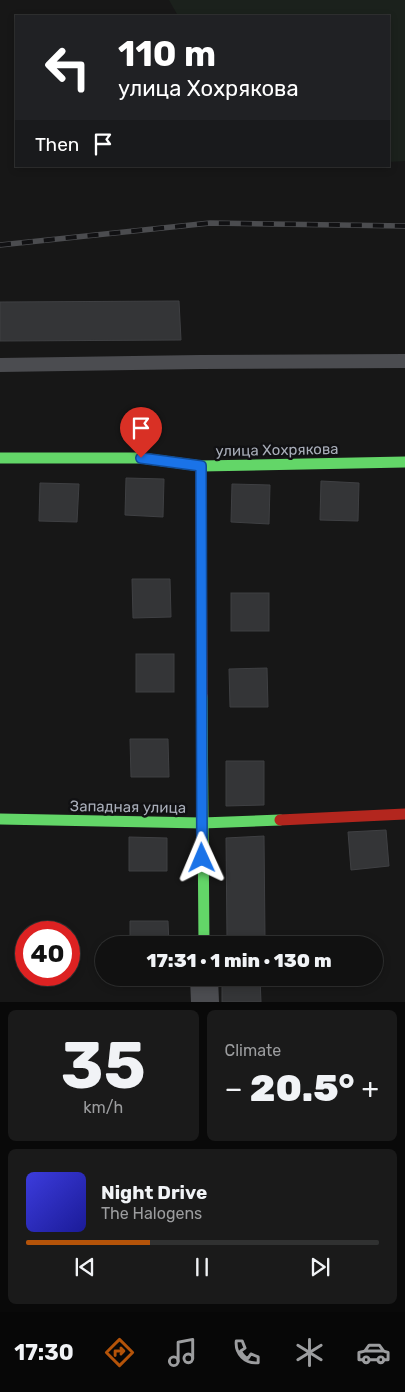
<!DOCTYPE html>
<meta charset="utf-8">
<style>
body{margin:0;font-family:Rubik,sans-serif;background:#1a1a1a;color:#f1f3f6;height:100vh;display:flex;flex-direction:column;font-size:19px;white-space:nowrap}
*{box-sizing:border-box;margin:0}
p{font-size:16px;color:#9c9d9f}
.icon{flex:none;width:28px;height:28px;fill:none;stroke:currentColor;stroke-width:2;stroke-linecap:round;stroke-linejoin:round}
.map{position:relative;height:1002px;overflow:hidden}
.side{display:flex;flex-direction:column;gap:8px;padding:8px;background:#090909;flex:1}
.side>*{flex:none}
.banner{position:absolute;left:15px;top:15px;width:375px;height:152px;border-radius:0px;box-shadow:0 2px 8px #0003,0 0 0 1px #303131;background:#202124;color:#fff;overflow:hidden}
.speed{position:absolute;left:15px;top:921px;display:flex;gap:10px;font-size:25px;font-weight:700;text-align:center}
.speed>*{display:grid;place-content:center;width:65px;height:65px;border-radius:50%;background:#111;box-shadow:0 2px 8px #0003,0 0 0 1px #303131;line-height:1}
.speed .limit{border:8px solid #d22;background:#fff;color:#111}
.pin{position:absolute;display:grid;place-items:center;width:42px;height:42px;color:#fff;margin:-51px -21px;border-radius:50% 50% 50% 0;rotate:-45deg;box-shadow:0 0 5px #0007}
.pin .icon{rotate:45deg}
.me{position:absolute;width:55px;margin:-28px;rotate:359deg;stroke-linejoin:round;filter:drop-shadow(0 0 4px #0008)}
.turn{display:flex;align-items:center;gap:18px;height:105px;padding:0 20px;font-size:22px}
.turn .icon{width:65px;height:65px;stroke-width:2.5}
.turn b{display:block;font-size:35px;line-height:42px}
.then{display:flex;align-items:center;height:48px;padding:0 20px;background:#0003;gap:10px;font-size:19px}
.big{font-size:38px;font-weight:800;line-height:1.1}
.side .widget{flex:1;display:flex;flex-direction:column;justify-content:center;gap:8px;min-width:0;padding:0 18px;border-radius:8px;background:#1a1a1a}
.side .dial{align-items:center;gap:0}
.dial b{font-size:65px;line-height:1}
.song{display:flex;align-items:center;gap:15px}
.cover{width:60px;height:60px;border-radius:8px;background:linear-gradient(135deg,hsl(240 70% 55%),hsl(240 70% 35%))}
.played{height:5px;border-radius:2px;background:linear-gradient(90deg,#b45309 35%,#303131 35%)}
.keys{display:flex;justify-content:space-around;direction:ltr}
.heat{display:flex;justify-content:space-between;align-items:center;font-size:28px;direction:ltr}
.side .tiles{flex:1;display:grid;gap:8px;grid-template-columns:1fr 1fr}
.widget:last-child{grid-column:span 2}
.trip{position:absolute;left:95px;top:936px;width:288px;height:50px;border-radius:25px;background:#111;box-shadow:0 2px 8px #0003,0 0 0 1px #303131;font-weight:800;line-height:50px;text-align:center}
.menu{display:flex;height:80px;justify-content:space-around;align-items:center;background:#070707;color:#9c9d9f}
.menu .icon{width:35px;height:35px}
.menu .active{color:#b45309}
.menu b{font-size:22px;color:#f1f3f6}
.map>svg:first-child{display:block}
.green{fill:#1b211c}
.building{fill:#343537;stroke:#3f4043}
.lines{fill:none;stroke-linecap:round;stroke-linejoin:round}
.lane{stroke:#4b4c50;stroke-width:14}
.street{stroke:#4b4c50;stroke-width:28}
.fast{stroke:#63d668;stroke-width:11}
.jam{stroke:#b3261e;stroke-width:11}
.rail-casing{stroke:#4b4c4f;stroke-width:5.5}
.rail{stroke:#111113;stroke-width:4;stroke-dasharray:11;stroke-linecap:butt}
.route-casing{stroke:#114b97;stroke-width:12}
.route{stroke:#1a73e8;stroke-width:9}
.labels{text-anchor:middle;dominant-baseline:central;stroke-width:5;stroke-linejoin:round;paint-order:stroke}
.street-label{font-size:15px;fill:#a8adb8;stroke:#111113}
</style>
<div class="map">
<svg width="405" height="1002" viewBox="0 0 405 1002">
<rect width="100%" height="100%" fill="#171717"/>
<path class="green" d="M169,0H405V161L389,162V16H178Z"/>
<g class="building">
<path d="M179,301L181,340L0,341V302Z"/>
<path d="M126,478L164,479L163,517L125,515Z"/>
<path d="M321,481L359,483L358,521L320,520Z"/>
<path d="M40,483L79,484L77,522L39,521Z"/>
<path d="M232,484L270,485L269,524L231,522Z"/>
<path d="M132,579H170L171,617L133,618Z"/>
<rect x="231" y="593" width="38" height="38"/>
<rect x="136" y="654" width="38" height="38"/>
<path d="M267,668L268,707H230L229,669Z"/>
<path d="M130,739H168L169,777H131Z"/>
<path d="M226,761H264V805L226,806Z"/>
<path d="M386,830L389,866L351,870L348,832Z"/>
<path d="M264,836L265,939H227L226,838Z"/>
<path d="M129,837L167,838V871H129Z"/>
<path d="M130,921H168L169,945H130Z"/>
<path d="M222,978H260L261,1002H222Z"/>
</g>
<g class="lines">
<path class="lane" d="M0,365L200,362L405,361"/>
<path class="street" d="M204,978L205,1002"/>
<g class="fast">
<path d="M0,458H141L201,466L405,462"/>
<path d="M202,696L204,945"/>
<path d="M0,819L202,823L280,820"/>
</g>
<g class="jam">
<path d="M201,466L202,696"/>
<path d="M280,820L405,814"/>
</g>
<defs>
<path id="rail" d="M0,245L210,223L405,226"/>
</defs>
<use href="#rail" class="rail-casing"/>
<use href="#rail" class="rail"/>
</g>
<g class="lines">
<defs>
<path id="route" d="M141,458L201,466L202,858"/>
</defs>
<use href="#route" class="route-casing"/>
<use href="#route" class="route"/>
</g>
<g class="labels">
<g class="street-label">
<text transform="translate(277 450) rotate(-1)">улица Хохрякова</text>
<text transform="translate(128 807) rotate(1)">Западная улица</text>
</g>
</g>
</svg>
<div class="speed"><div class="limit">40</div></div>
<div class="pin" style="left:141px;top:458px;background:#d93025"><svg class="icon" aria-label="arrive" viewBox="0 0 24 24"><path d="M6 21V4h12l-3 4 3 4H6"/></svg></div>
<svg class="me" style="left:202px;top:858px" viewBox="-20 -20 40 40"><path d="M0-17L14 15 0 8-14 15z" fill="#1a73e8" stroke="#fff" stroke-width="4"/></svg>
<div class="trip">17:31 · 1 min · 130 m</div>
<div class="banner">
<div class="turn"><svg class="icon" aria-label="left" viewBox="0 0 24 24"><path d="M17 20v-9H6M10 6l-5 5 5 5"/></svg><div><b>110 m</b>улица Хохрякова</div></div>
<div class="then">Then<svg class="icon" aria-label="arrive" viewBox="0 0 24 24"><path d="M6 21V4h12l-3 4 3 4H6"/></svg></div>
</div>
</div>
<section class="side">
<div class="tiles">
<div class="widget dial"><b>35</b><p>km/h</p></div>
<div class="widget"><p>Climate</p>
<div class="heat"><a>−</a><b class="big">20.5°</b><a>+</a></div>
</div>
<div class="widget">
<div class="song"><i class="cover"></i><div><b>Night Drive</b><p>The Halogens</p></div></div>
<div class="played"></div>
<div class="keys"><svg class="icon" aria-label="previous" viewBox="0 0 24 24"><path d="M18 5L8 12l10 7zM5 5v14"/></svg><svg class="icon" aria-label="pause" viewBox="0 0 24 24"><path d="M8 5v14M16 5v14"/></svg><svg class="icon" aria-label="next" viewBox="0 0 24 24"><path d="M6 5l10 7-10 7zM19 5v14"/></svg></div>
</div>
</div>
</section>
<nav class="menu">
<b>17:30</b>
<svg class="icon active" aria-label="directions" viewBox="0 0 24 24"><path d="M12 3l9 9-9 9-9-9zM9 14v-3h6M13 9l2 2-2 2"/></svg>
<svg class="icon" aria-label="music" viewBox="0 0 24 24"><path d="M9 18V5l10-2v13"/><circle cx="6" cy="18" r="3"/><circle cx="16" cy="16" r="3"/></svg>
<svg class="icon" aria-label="phone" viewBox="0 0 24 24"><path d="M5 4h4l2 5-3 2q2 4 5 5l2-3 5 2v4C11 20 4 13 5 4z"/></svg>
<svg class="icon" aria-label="climate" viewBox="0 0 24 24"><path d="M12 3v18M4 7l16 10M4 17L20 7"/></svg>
<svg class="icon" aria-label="car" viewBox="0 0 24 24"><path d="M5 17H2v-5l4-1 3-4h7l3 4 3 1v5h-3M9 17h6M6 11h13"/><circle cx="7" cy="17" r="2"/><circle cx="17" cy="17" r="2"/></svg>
</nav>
